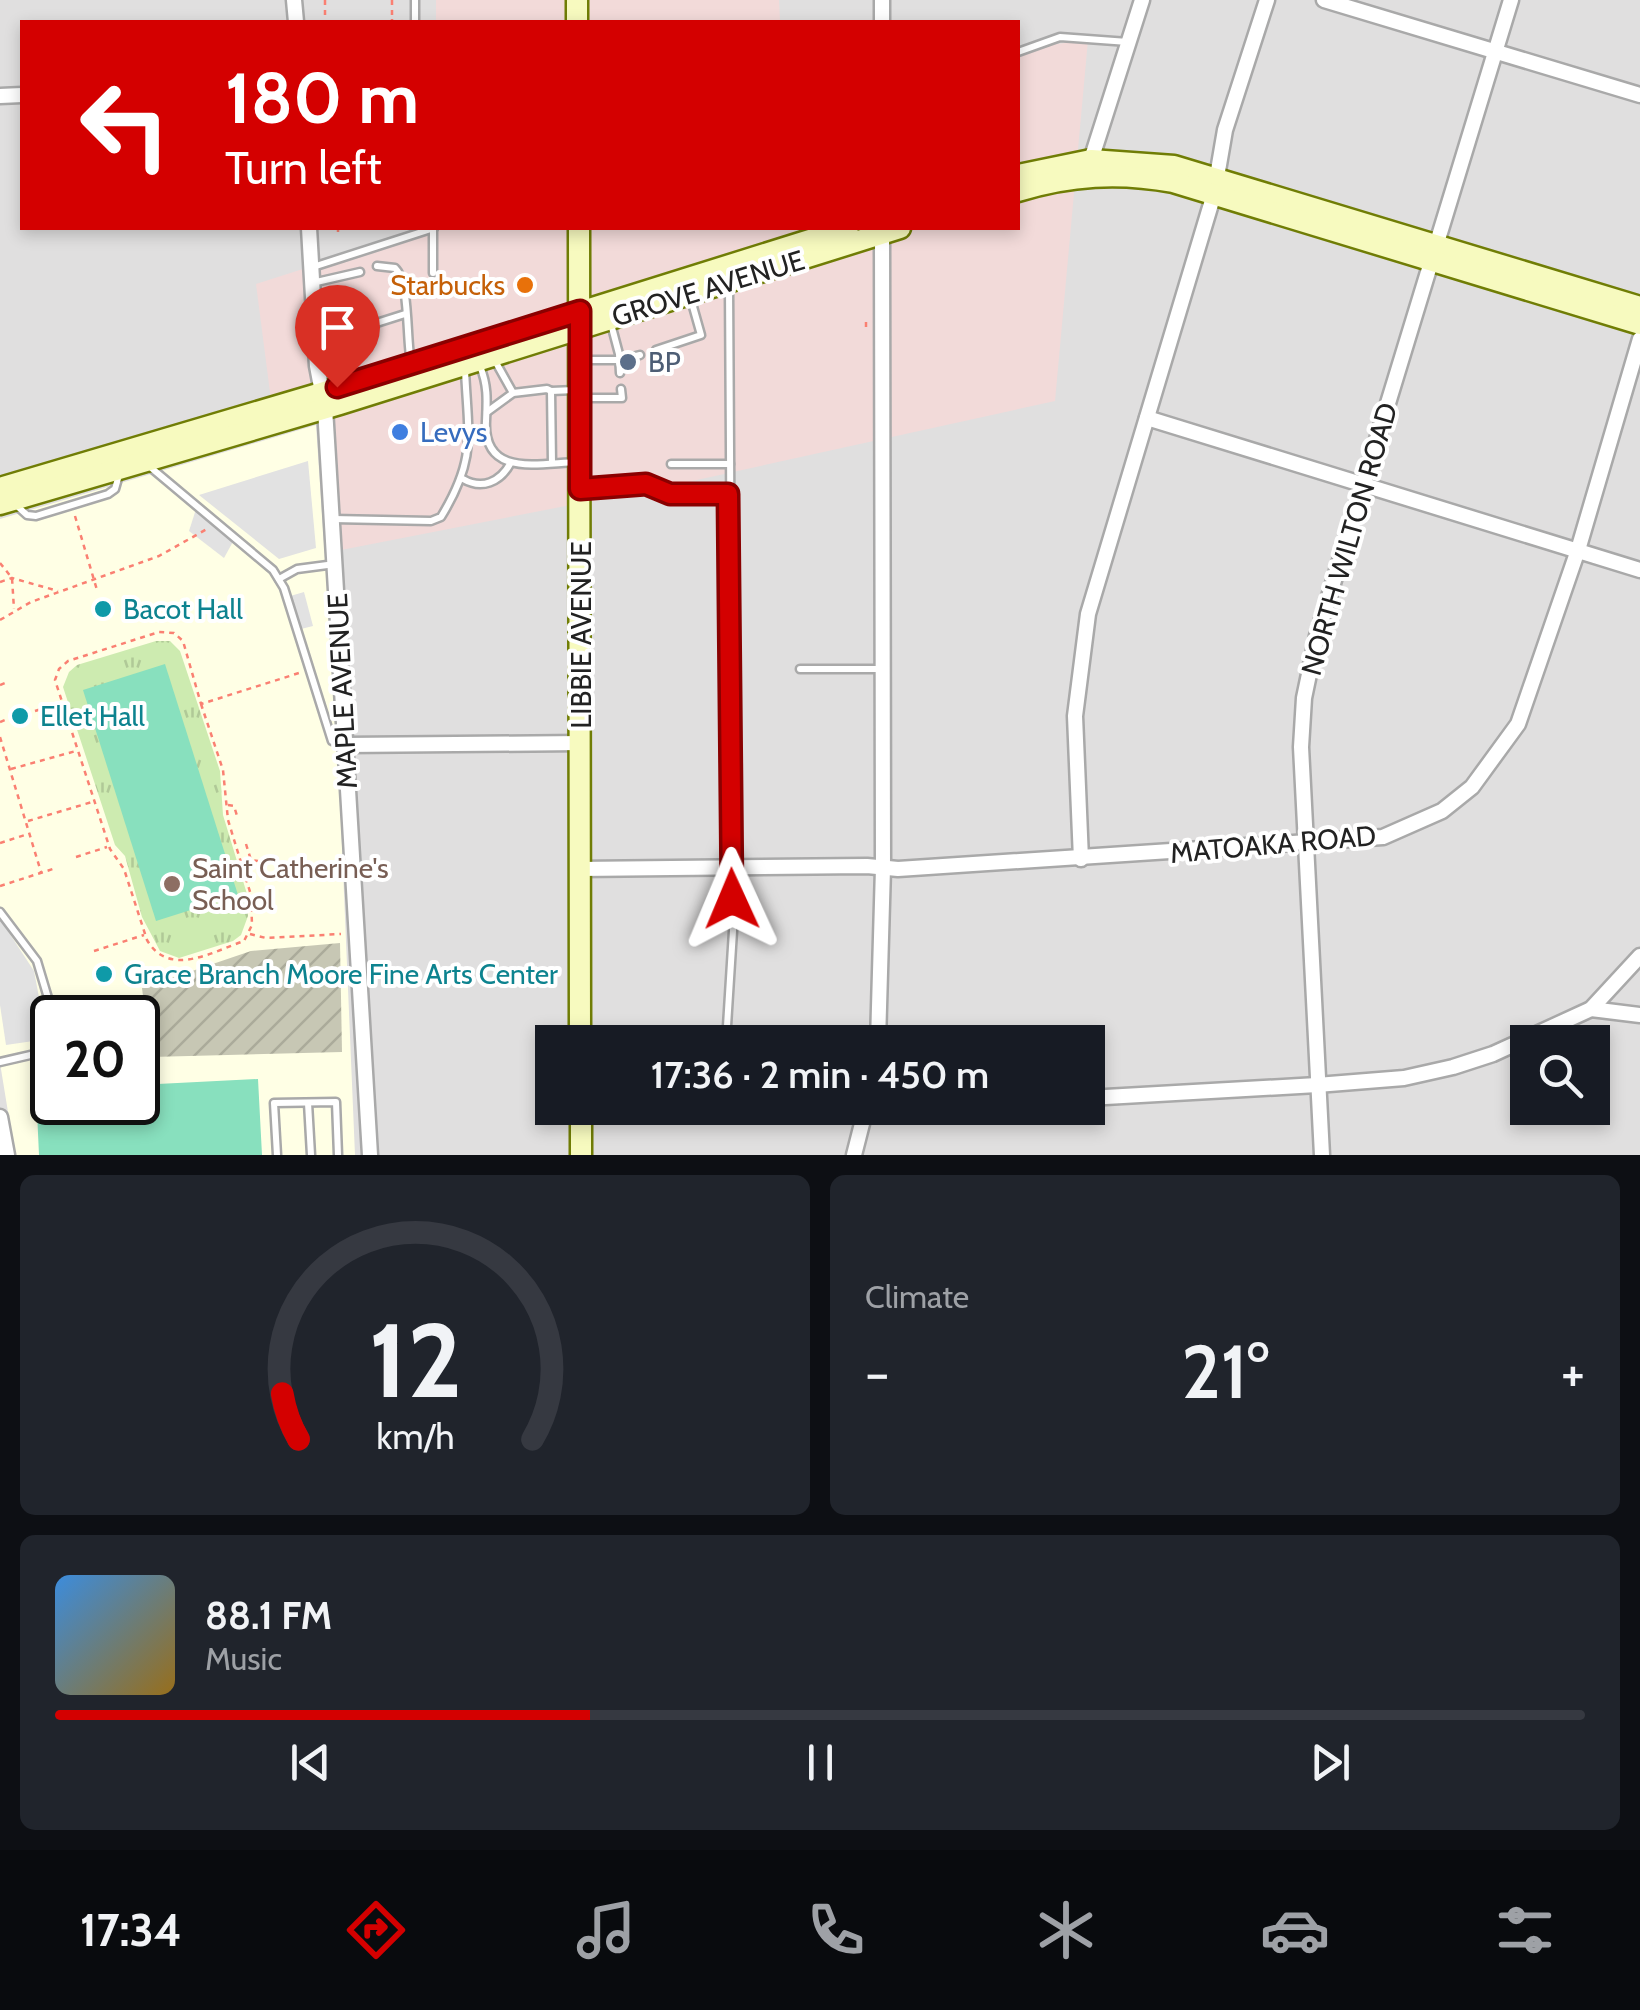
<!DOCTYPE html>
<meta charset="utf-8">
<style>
body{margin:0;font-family:Cabin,sans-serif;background:#20242c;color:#f1f3f6;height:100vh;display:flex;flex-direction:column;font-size:38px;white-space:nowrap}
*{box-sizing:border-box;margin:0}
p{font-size:32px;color:#9ea1a6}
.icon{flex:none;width:55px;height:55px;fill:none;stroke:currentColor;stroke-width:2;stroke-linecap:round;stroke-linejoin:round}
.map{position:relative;height:1155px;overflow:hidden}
.drawer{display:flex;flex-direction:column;gap:20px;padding:20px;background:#0d0f14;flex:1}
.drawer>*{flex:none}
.banner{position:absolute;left:20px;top:20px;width:1000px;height:210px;border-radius:0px;box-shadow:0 5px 15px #0003;background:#d40000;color:#fff;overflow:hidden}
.buttons{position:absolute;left:1510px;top:1025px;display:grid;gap:20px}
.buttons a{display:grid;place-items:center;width:100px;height:100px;border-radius:0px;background:#171b24;box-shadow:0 5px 15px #0003;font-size:50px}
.speed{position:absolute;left:30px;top:995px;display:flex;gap:20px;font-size:50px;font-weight:700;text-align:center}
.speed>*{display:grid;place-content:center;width:130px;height:130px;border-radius:50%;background:#171b24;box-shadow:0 5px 15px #0003;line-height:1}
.speed .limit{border:5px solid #111;border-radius:15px;background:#fff;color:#111}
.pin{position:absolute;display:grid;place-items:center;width:85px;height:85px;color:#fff;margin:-102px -42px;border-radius:50% 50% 50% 0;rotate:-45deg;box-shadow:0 0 10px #0007}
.pin .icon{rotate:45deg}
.me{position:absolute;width:110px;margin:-55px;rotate:359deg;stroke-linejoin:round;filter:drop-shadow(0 0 8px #0008)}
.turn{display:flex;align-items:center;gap:35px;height:210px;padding:0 40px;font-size:45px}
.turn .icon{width:130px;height:130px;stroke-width:2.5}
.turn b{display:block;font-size:70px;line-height:85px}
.big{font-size:75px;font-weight:600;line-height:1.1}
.drawer .card{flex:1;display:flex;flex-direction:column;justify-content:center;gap:15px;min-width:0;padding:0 35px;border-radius:15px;background:#20242c}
.drawer .dial{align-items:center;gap:0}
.dial svg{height:260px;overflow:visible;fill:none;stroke:#363941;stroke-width:7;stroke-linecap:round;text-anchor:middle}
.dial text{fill:#f1f3f6;stroke:none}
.song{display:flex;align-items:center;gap:30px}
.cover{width:120px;height:120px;border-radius:15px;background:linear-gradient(135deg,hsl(210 70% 55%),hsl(40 70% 35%))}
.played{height:10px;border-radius:5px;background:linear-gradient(90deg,#d40000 35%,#363941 35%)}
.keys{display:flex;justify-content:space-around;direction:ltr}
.heat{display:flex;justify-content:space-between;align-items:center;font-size:55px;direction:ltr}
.drawer .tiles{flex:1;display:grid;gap:20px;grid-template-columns:1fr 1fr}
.card:last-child{grid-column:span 2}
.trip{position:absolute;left:535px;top:1025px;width:570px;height:100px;border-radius:0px;background:#171b24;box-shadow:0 5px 15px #0003;font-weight:600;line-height:100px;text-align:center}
.tab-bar{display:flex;height:160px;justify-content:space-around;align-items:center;background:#090b0e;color:#9ea1a6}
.tab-bar .icon{width:70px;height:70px}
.tab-bar .active{color:#d40000}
.tab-bar b{font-size:45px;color:#f1f3f6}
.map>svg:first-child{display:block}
.residential{fill:#e0dfdf;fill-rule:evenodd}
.commercial{fill:#f2dad9}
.education{fill:#ffffe5;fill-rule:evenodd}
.construction{fill:url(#construction-furrows)}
.grass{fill:url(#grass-tufts)}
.pitch{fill:#88e0be}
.parking{fill:#e2e2e2}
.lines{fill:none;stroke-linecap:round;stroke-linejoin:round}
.lane-casing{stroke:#a9a9a9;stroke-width:11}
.street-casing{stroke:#a9a9a9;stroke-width:19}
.secondary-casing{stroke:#707d05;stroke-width:25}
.path{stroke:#fa8072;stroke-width:2.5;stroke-dasharray:5 5;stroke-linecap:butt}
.lane{stroke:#fff;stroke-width:6}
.street{stroke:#fff;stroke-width:14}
.secondary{stroke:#f7fabf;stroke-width:20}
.route-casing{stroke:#8a0000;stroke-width:25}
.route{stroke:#d40000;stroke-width:18}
.food-dot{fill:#e8710a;stroke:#fff;stroke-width:4}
.service-dot{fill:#5c6f8a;stroke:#fff;stroke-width:4}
.shop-dot{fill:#3f7fe0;stroke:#fff;stroke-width:4}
.culture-dot{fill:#0f9aa8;stroke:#fff;stroke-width:4}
.education-dot{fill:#8d6e63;stroke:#fff;stroke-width:4}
.labels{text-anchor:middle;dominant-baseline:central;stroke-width:8;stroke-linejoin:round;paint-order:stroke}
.food-label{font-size:28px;fill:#c56008;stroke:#fff;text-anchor:end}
.street-label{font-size:28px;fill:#222;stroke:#fff}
.service-label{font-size:28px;fill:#4e5e75;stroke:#fff;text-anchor:start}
.shop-label{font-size:28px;fill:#366cbe;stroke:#fff;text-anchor:start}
.culture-label{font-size:28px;fill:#0d838f;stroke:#fff;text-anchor:start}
.education-label{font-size:28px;fill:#785e54;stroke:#fff;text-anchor:start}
</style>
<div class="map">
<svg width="1640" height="1155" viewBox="0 0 1640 1155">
<defs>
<pattern id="construction-furrows" width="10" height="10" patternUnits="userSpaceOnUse" patternTransform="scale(2.5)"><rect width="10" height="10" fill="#c7c7b4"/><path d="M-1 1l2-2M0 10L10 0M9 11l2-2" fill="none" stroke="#abab9a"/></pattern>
<pattern id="grass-tufts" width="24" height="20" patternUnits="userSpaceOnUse" patternTransform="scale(2.5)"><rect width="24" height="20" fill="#cdebb0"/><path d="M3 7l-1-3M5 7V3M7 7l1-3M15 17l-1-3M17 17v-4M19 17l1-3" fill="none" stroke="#b0c997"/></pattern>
</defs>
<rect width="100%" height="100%" fill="#f2efe9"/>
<path class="residential" d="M0,0H1640V1155H0ZM22,22H1018V228H22ZM52,1018H138V1102H52ZM552,1042H1088V1108H552ZM1528,1042H1592V1108H1528Z"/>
<g class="commercial">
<path d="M436,0H779L780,22H436Z"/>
<path d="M1088,40L1055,401L683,483L336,551L322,417L275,431L256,284L431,228H1018V49Z"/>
</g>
<path class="education" d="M316,425L338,751L355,1155H15L0,1063V519ZM52,1018H138V1102H52Z"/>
<path class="construction" d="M340,943L342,1052L151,1057L142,988L251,951Z"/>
<path class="grass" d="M156,641H170L180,651L220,771L223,815L247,894L248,916L241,935L233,941L179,958L160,951L142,917L125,856L115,845L63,687L69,672L77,665Z"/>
<g class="pitch">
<path d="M165,664L238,895L156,921L83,690Z"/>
<path d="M258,1079L262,1155H39L36,1090L52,1089V1102H138V1085Z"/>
</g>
<g class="parking">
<path d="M308,461L316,548L279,559L199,495Z"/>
<path d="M197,506L235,538L224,558L189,531Z"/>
<path d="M304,592L313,626L297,630L287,597Z"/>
<path d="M0,919L34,971L47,1039L6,1045L0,1005Z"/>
</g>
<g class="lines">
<defs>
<g id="lane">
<path d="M415,0V22"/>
<path d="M1018,52L1060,37L1128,42"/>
<path d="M433,229V273"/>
<path d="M377,266L395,268C410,282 406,338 411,363"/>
<path d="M313,267L434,228"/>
<path d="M312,283L360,272"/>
<path d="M610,320L619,354L620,373"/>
<path d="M317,335L345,333L405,314"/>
<path d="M656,350L701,335L690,296"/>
<path d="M494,359L513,393"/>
<path d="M581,360H620L640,355"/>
<path d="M480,366C488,386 487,400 486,421C483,478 539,463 577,462"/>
<path d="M551,391L575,390"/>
<path d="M581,398H622L621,389"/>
<path d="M487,412L513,393L547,389L551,391L552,463"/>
<path d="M671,464H730"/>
<path d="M149,466L273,570L284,588L332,741L345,745"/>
<path d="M463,479C482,490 500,482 510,464"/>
<path d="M581,489L646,485L670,495L728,494"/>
<path d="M16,505L27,515L36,516L108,494L115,489L119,475"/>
<path d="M333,519L431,521L441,517C477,458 468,435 465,370"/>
<path d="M279,579L297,569L335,564"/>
<path d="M800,669H883"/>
<path d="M0,912L37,961L54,1018"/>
<path d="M726,1042L733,931L729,288"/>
<path d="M0,1062L52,1050"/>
<path d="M308,1103L311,1155"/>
<path d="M725,1108V1114"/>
<path d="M277,1155L274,1103L336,1102L338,1155"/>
</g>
<g id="street">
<path d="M294,0L296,22"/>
<path d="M1324,0L1640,95"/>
<path d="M882,22V0"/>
<path d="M0,96L22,95"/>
<path d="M1091,160L1142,0"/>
<path d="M309,228L317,366L325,408L370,1155"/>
<path d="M1147,418L1640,570"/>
<path d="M346,745L582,743"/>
<path d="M1081,859L1075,716L1088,614L1214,194L1225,130L1267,0"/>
<path d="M579,869L867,866L898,869L1383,837L1442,811L1472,787L1518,724L1578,550L1640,339"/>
<path d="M1591,1009L1640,1015"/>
<path d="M878,1042L883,868L882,228"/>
<path d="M1088,1098L1317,1085L1404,1078L1453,1067L1493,1054L1591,1009L1640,956"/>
<path d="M866,1110L911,1108"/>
<path d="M0,1117L7,1155"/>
<path d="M854,1155L866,1108"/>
<path d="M1322,1155L1301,747L1304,698L1317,636L1511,0"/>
</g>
<g id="secondary">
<path d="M577,22V0"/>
<path d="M1018,175L1091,160L1174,166L1640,307"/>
<path d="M1018,191C1070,175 1119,172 1173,182L1640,324"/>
<path d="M579,228L580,1042"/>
<path d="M0,488L321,393L848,228"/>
<path d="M0,504L340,404L900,228"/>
<path d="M581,1108V1155"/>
</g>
</defs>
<use href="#lane" class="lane-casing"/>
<use href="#street" class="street-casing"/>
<use href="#secondary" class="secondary-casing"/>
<g class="path">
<path d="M325,0V22"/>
<path d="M392,0V17"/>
<path d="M392,19V22"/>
<path d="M338,228V232"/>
<path d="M866,322V330"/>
<path d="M75,516L97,590"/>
<path d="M0,563L12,578L14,609"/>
<path d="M0,582L12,578L58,591"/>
<path d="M0,620L31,602L159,556L207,529"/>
<path d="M0,685L5,683"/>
<path d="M201,704L223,770L228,820L251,895L252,925L244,941C212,952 169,978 147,940L124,869L110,849L55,680L59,669L68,661L159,632L174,633L183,641L201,704L299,673"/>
<path d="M35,711L60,703"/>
<path d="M0,722L5,720"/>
<path d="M0,737L41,872"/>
<path d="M11,769L76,751"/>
<path d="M228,805L234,806L238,819"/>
<path d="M28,821L92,802"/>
<path d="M0,843L28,834"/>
<path d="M246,844L251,860L258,861"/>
<path d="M76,857L107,847"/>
<path d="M0,886L56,868"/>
<path d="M250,934L266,938L341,934"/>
<path d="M94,951L144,935"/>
</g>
<use href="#lane" class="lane"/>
<use href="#street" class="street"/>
<use href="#secondary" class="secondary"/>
</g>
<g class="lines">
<defs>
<path id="route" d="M337,387L580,311V489L646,484L670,494H728L732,899"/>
</defs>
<use href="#route" class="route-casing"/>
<use href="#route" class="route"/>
</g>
<circle class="food-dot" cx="525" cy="285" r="10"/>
<circle class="service-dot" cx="628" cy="362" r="10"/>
<circle class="shop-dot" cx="400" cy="432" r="10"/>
<g class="culture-dot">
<circle cx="103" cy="609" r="10"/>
<circle cx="20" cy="716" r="10"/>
<circle cx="104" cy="974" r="10"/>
</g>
<circle class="education-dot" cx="172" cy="884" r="10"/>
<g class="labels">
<g class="food-label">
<text x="505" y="285">Starbucks</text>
</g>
<g class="street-label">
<text transform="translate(708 288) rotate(-17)">GROVE AVENUE</text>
<text transform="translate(1349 539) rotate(-74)">NORTH WILTON ROAD</text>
<text transform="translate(581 635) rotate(-90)">LIBBIE AVENUE</text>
<text transform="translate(342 691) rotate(-93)">MAPLE AVENUE</text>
<text transform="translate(1273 844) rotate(-5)">MATOAKA ROAD</text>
</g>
<g class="service-label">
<text x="648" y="362">BP</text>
</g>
<g class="shop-label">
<text x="420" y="432">Levys</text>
</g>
<g class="culture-label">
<text x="123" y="609">Bacot Hall</text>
<text x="40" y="716">Ellet Hall</text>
<text x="124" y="974">Grace Branch Moore Fine Arts Center</text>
</g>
<g class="education-label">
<text x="192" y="868">Saint Catherine's<tspan x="192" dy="32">School</tspan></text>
</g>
</g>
</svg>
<div class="buttons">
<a><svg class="icon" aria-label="search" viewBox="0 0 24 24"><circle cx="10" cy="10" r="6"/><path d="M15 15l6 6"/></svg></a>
</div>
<div class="speed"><div class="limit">20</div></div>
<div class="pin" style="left:337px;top:387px;background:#d93025"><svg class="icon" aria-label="arrive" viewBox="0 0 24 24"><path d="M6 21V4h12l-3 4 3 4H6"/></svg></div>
<svg class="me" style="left:732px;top:899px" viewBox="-20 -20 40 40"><path d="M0-17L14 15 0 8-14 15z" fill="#d40000" stroke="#fff" stroke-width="4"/></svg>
<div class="trip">17:36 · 2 min · 450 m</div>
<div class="banner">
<div class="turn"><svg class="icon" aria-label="left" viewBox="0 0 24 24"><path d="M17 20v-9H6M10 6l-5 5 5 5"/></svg><div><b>180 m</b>Turn left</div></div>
</div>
</div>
<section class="drawer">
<div class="tiles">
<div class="card dial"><svg viewBox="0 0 100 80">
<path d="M14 69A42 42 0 1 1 86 69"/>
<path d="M14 69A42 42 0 0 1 9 55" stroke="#d40000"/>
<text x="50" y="56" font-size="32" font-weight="700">12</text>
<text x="50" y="72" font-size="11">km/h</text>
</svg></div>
<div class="card"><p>Climate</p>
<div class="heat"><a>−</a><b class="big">21°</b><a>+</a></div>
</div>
<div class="card">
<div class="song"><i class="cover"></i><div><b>88.1 FM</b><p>Music</p></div></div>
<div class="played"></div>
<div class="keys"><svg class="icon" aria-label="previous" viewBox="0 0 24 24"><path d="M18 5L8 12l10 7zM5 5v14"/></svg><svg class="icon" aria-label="pause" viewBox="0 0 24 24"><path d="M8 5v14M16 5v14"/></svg><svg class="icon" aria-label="next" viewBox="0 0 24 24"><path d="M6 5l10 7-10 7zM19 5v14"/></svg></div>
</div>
</div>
</section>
<nav class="tab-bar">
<b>17:34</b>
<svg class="icon active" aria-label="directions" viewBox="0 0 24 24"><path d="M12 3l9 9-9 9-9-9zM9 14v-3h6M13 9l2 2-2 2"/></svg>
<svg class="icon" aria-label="music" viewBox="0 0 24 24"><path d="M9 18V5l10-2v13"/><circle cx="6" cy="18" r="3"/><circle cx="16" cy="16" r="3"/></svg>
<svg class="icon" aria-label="phone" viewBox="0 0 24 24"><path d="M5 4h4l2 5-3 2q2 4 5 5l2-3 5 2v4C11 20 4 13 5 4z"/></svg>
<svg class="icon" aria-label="climate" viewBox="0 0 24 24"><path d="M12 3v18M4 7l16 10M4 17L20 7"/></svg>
<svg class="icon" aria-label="car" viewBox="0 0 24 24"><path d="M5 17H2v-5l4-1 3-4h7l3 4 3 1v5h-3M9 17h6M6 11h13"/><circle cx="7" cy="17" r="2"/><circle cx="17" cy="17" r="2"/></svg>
<svg class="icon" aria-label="filters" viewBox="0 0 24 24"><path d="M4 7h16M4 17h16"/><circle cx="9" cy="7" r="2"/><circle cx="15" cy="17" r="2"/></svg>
</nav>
